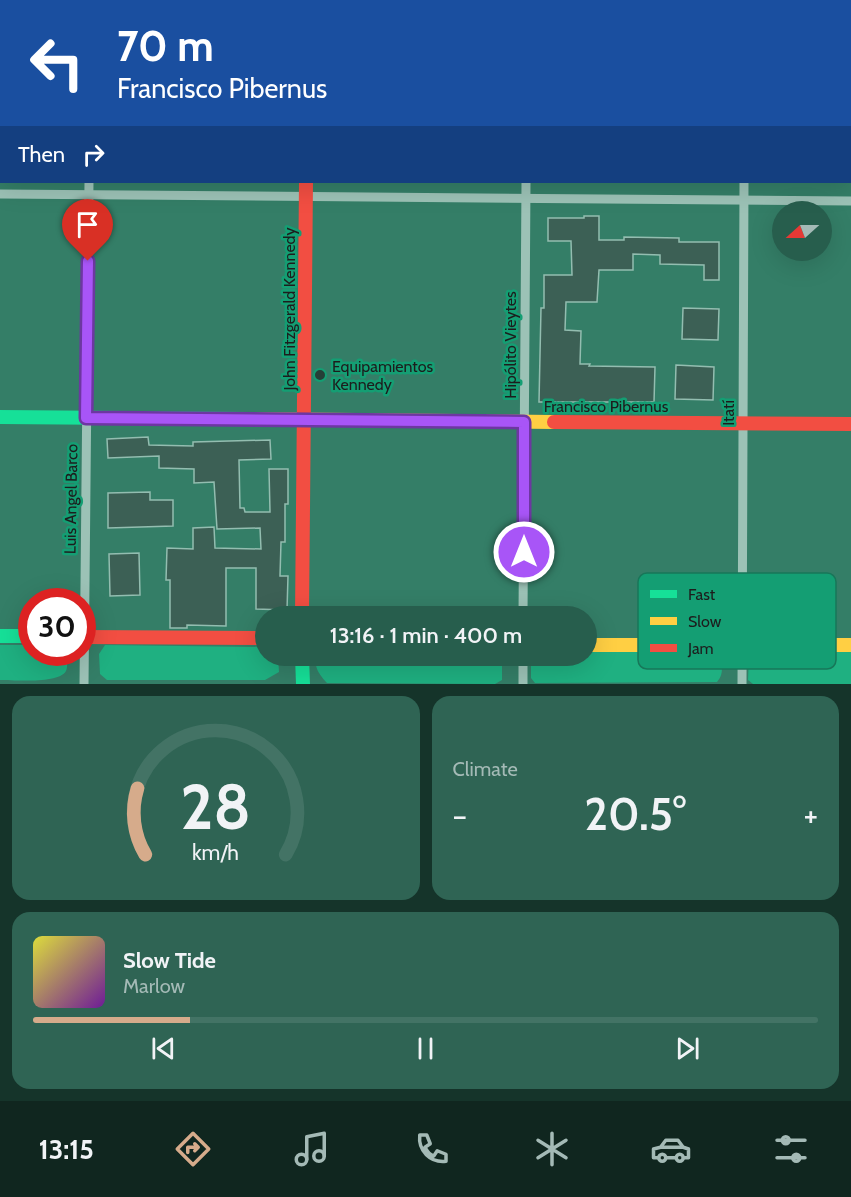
<!DOCTYPE html>
<meta charset="utf-8">
<style>
body{margin:0;font-family:Cabin,sans-serif;background:#2f6454;color:#f1f3f6;height:100vh;display:flex;flex-direction:column;font-size:22px;white-space:nowrap}
*{box-sizing:border-box;margin:0}
p{font-size:20px;color:#a4bab6}
.icon{flex:none;width:33px;height:33px;fill:none;stroke:currentColor;stroke-width:2;stroke-linecap:round;stroke-linejoin:round}
.map{position:relative;height:684px;overflow:hidden}
.details{display:flex;flex-direction:column;gap:12px;padding:12px;background:#15342a;flex:1}
.details>*{flex:none}
.top-card{position:absolute;left:0px;top:0px;width:852px;height:183px;box-shadow:0 6px 24px #0002;background:#1a4fa0;color:#fff;overflow:hidden}
.needle{width:39px;rotate:249deg}
.buttons{position:absolute;left:772px;top:201px;display:grid;gap:12px}
.buttons a{display:grid;place-items:center;width:60px;height:60px;border-radius:50%;background:#275e4d;box-shadow:0 6px 24px #0002;font-size:30px}
.speed{position:absolute;left:18px;top:588px;display:flex;gap:12px;font-size:30px;font-weight:700;text-align:center}
.speed>*{display:grid;place-content:center;width:78px;height:78px;border-radius:50%;background:#275e4d;box-shadow:0 6px 24px #0002;line-height:1}
.speed .limit{border:9px solid #d22;background:#fff;color:#111}
.pin{position:absolute;display:grid;place-items:center;width:51px;height:51px;color:#fff;margin:-62px -26px;border-radius:50% 50% 50% 0;rotate:-45deg;box-shadow:0 0 6px #0007}
.pin .icon{rotate:45deg}
.me{position:absolute;width:66px;margin:-33px;rotate:0deg;stroke-linejoin:round;filter:drop-shadow(0 0 4px #0008)}
.turn{display:flex;align-items:center;gap:21px;height:126px;padding:0 18px;font-size:27px}
.turn .icon{width:78px;height:78px;stroke-width:2.5}
.turn b{display:block;font-size:42px;line-height:51px}
.then{display:flex;align-items:center;height:57px;padding:0 18px;background:#0003;gap:12px;font-size:22px}
.big{font-size:45px;font-weight:600;line-height:1.1}
.details .card{flex:1;display:flex;flex-direction:column;justify-content:center;gap:9px;min-width:0;padding:0 21px;border-radius:18px;background:#2f6454}
.details .dial{align-items:center;gap:0}
.dial svg{height:156px;overflow:visible;fill:none;stroke:#437365;stroke-width:7;stroke-linecap:round;text-anchor:middle}
.dial text{fill:#f1f3f6;stroke:none}
.song{display:flex;align-items:center;gap:18px}
.cover{width:72px;height:72px;border-radius:9px;background:linear-gradient(135deg,hsl(60 70% 55%),hsl(280 70% 35%))}
.played{height:6px;border-radius:3px;background:linear-gradient(90deg,#d6ab8b 20%,#437365 20%)}
.keys{display:flex;justify-content:space-around;direction:ltr}
.heat{display:flex;justify-content:space-between;align-items:center;font-size:33px;direction:ltr}
.details .tiles{flex:1;display:grid;gap:12px;grid-template-columns:1fr 1fr}
.card:last-child{grid-column:span 2}
.trip{position:absolute;left:255px;top:606px;width:342px;height:60px;border-radius:30px;background:#275e4d;box-shadow:0 6px 24px #0002;font-weight:600;line-height:60px;text-align:center}
.tab-bar{display:flex;height:96px;justify-content:space-around;align-items:center;background:#10261f;color:#a4bab6}
.tab-bar .icon{width:42px;height:42px}
.tab-bar .active{color:#d6ab8b}
.tab-bar b{font-size:27px;color:#f1f3f6}
.map>svg:first-child{display:block}
.green{fill:#1fb081}
.building{fill:#3c6055;stroke:#93bdb0;stroke-width:1.5}
.lines{fill:none;stroke-linecap:round;stroke-linejoin:round}
.street{stroke:#9cc2b6;stroke-width:9}
.fast{stroke:#16e098;stroke-width:14}
.slow{stroke:#ffcf43;stroke-width:14}
.jam{stroke:#f24e42;stroke-width:14}
.route-casing{stroke:#6d37a1;stroke-width:15}
.route{stroke:#a855f7;stroke-width:10}
.poi-dot{fill:#253f37;stroke:#149e73;stroke-width:2}
.labels{text-anchor:middle;dominant-baseline:central;stroke-width:5;stroke-linejoin:round;paint-order:stroke}
.street-label{font-size:16px;fill:#1d1d1d;stroke:#149e73}
.poi-label{font-size:16px;fill:#1d1d1d;stroke:#149e73;text-anchor:start}
.key{fill:#149e73;stroke:#177759;stroke-width:1.5}
.key-label{font-size:16px;fill:#1d1d1d}
</style>
<div class="map">
<svg width="851" height="684" viewBox="0 0 851 684">
<rect width="100%" height="100%" fill="#347e67"/>
<g class="green">
<path d="M0,645H31L32,652L62,653L66,657C67,661 68,667 66,671C59,684 14,680 0,680Z"/>
<path d="M105,645L265,647L266,656H278L279,672L265,680H107L100,674L99,654Z"/>
<path d="M587,650H715C721,661 726,672 717,682L535,683L531,678V656H586Z"/>
<path d="M757,650L851,651V684H753L748,680L749,655Z"/>
<path d="M318,656H502V680L495,684L327,683C320,675 312,666 318,656Z"/>
</g>
<g class="building">
<path d="M584,216H599V240H624V237L679,238V242H719V280H704V265L660,264V255L633,254V270H599L597,302H566L565,330L581,331L580,364H590L589,366L655,367L654,402H539L541,308H544V275H572L571,241H548V218H584Z"/>
<path d="M683,308L719,309L718,340L682,339Z"/>
<path d="M676,365L714,367L713,400L675,399Z"/>
<path d="M148,437L149,445L193,446V442L270,440L271,459L239,460L240,508H244L245,512H270L269,469H288V504H285V542H281L280,576H288L287,610L256,609V568H226V626L187,625V628H170V580H166L167,548L193,549V528L214,527L215,548L261,549L260,528L217,529L214,482L194,483V469L159,468V456L108,458L107,439Z"/>
<path d="M150,492V500H173V526L108,528V493Z"/>
<path d="M139,553L140,595L110,596L109,554Z"/>
</g>
<g class="lines">
<g class="street">
<path d="M91,2V0"/>
<path d="M528,2V0"/>
<path d="M745,2V0"/>
<path d="M0,194L851,201"/>
<path d="M523,616L526,182"/>
<path d="M523,656V684"/>
<path d="M84,684L89,182"/>
<path d="M742,684L744,182"/>
</g>
<g class="fast">
<path d="M0,417L249,419"/>
<path d="M0,636H32"/>
<path d="M302,656L303,684"/>
</g>
<g class="slow">
<path d="M306,0V2"/>
<path d="M249,419L554,422"/>
<path d="M586,645H851"/>
</g>
<g class="jam">
<path d="M554,422L851,424"/>
<path d="M302,616L306,182"/>
<path d="M82,637L266,638"/>
</g>
</g>
<g class="lines">
<defs>
<path id="route" d="M88,261L86,418L524,422V552"/>
</defs>
<use href="#route" class="route-casing"/>
<use href="#route" class="route"/>
</g>
<circle class="poi-dot" cx="320" cy="375" r="6"/>
<g class="labels">
<g class="street-label">
<text transform="translate(289 309) rotate(-90)">John Fitzgerald Kennedy</text>
<text transform="translate(510 345) rotate(-90)">Hipólito Vieytes</text>
<text x="606" y="406">Francisco Pibernus</text>
<text transform="translate(728 413) rotate(-90)">Itatí</text>
<text transform="translate(71 499) rotate(-89)">Luis Angel Barco</text>
</g>
<g class="poi-label">
<text x="332" y="366">Equipamientos<tspan x="332" dy="18">Kennedy</tspan></text>
</g>
</g>
<rect x="638" y="573" width="198" height="96" rx="9" class="key"/>
<rect x="650" y="590" width="27" height="8" fill="#16e098"/>
<rect x="650" y="617" width="27" height="8" fill="#ffcf43"/>
<rect x="650" y="644" width="27" height="8" fill="#f24e42"/>
<g class="key-label">
<text x="688" y="600">Fast</text>
<text x="688" y="627">Slow</text>
<text x="688" y="654">Jam</text>
</g>
</svg>
<div class="buttons">
<a><svg class="needle" viewBox="-14 -14 28 28"><path d="M0-13l5 13h-10z" fill="#e53935"/><path d="M0 13l5-13h-10z" fill="#a4bab6"/></svg></a>
</div>
<div class="speed"><div class="limit">30</div></div>
<div class="pin" style="left:88px;top:261px;background:#d93025"><svg class="icon" aria-label="arrive" viewBox="0 0 24 24"><path d="M6 21V4h12l-3 4 3 4H6"/></svg></div>
<svg class="me" style="left:524px;top:552px" viewBox="-20 -20 40 40"><circle r="17" fill="#a855f7" stroke="#fff" stroke-width="3"/><path d="M0-11L8 9 0 5-8 9z" fill="#fff"/></svg>
<div class="trip">13:16 · 1 min · 400 m</div>
<div class="top-card">
<div class="turn"><svg class="icon" aria-label="left" viewBox="0 0 24 24"><path d="M17 20v-9H6M10 6l-5 5 5 5"/></svg><div><b>70 m</b>Francisco Pibernus</div></div>
<div class="then">Then<svg class="icon" aria-label="right" viewBox="0 0 24 24"><path d="M7 20v-9h11M14 6l5 5-5 5"/></svg></div>
</div>
</div>
<section class="details">
<div class="tiles">
<div class="card dial"><svg viewBox="0 0 100 80">
<path d="M14 69A42 42 0 1 1 86 69"/>
<path d="M14 69A42 42 0 0 1 10 35" stroke="#d6ab8b"/>
<text x="50" y="56" font-size="32" font-weight="700">28</text>
<text x="50" y="72" font-size="11">km/h</text>
</svg></div>
<div class="card"><p>Climate</p>
<div class="heat"><a>−</a><b class="big">20.5°</b><a>+</a></div>
</div>
<div class="card">
<div class="song"><i class="cover"></i><div><b>Slow Tide</b><p>Marlow</p></div></div>
<div class="played"></div>
<div class="keys"><svg class="icon" aria-label="previous" viewBox="0 0 24 24"><path d="M18 5L8 12l10 7zM5 5v14"/></svg><svg class="icon" aria-label="pause" viewBox="0 0 24 24"><path d="M8 5v14M16 5v14"/></svg><svg class="icon" aria-label="next" viewBox="0 0 24 24"><path d="M6 5l10 7-10 7zM19 5v14"/></svg></div>
</div>
</div>
</section>
<nav class="tab-bar">
<b>13:15</b>
<svg class="icon active" aria-label="directions" viewBox="0 0 24 24"><path d="M12 3l9 9-9 9-9-9zM9 14v-3h6M13 9l2 2-2 2"/></svg>
<svg class="icon" aria-label="music" viewBox="0 0 24 24"><path d="M9 18V5l10-2v13"/><circle cx="6" cy="18" r="3"/><circle cx="16" cy="16" r="3"/></svg>
<svg class="icon" aria-label="phone" viewBox="0 0 24 24"><path d="M5 4h4l2 5-3 2q2 4 5 5l2-3 5 2v4C11 20 4 13 5 4z"/></svg>
<svg class="icon" aria-label="climate" viewBox="0 0 24 24"><path d="M12 3v18M4 7l16 10M4 17L20 7"/></svg>
<svg class="icon" aria-label="car" viewBox="0 0 24 24"><path d="M5 17H2v-5l4-1 3-4h7l3 4 3 1v5h-3M9 17h6M6 11h13"/><circle cx="7" cy="17" r="2"/><circle cx="17" cy="17" r="2"/></svg>
<svg class="icon" aria-label="filters" viewBox="0 0 24 24"><path d="M4 7h16M4 17h16"/><circle cx="9" cy="7" r="2"/><circle cx="15" cy="17" r="2"/></svg>
</nav>
